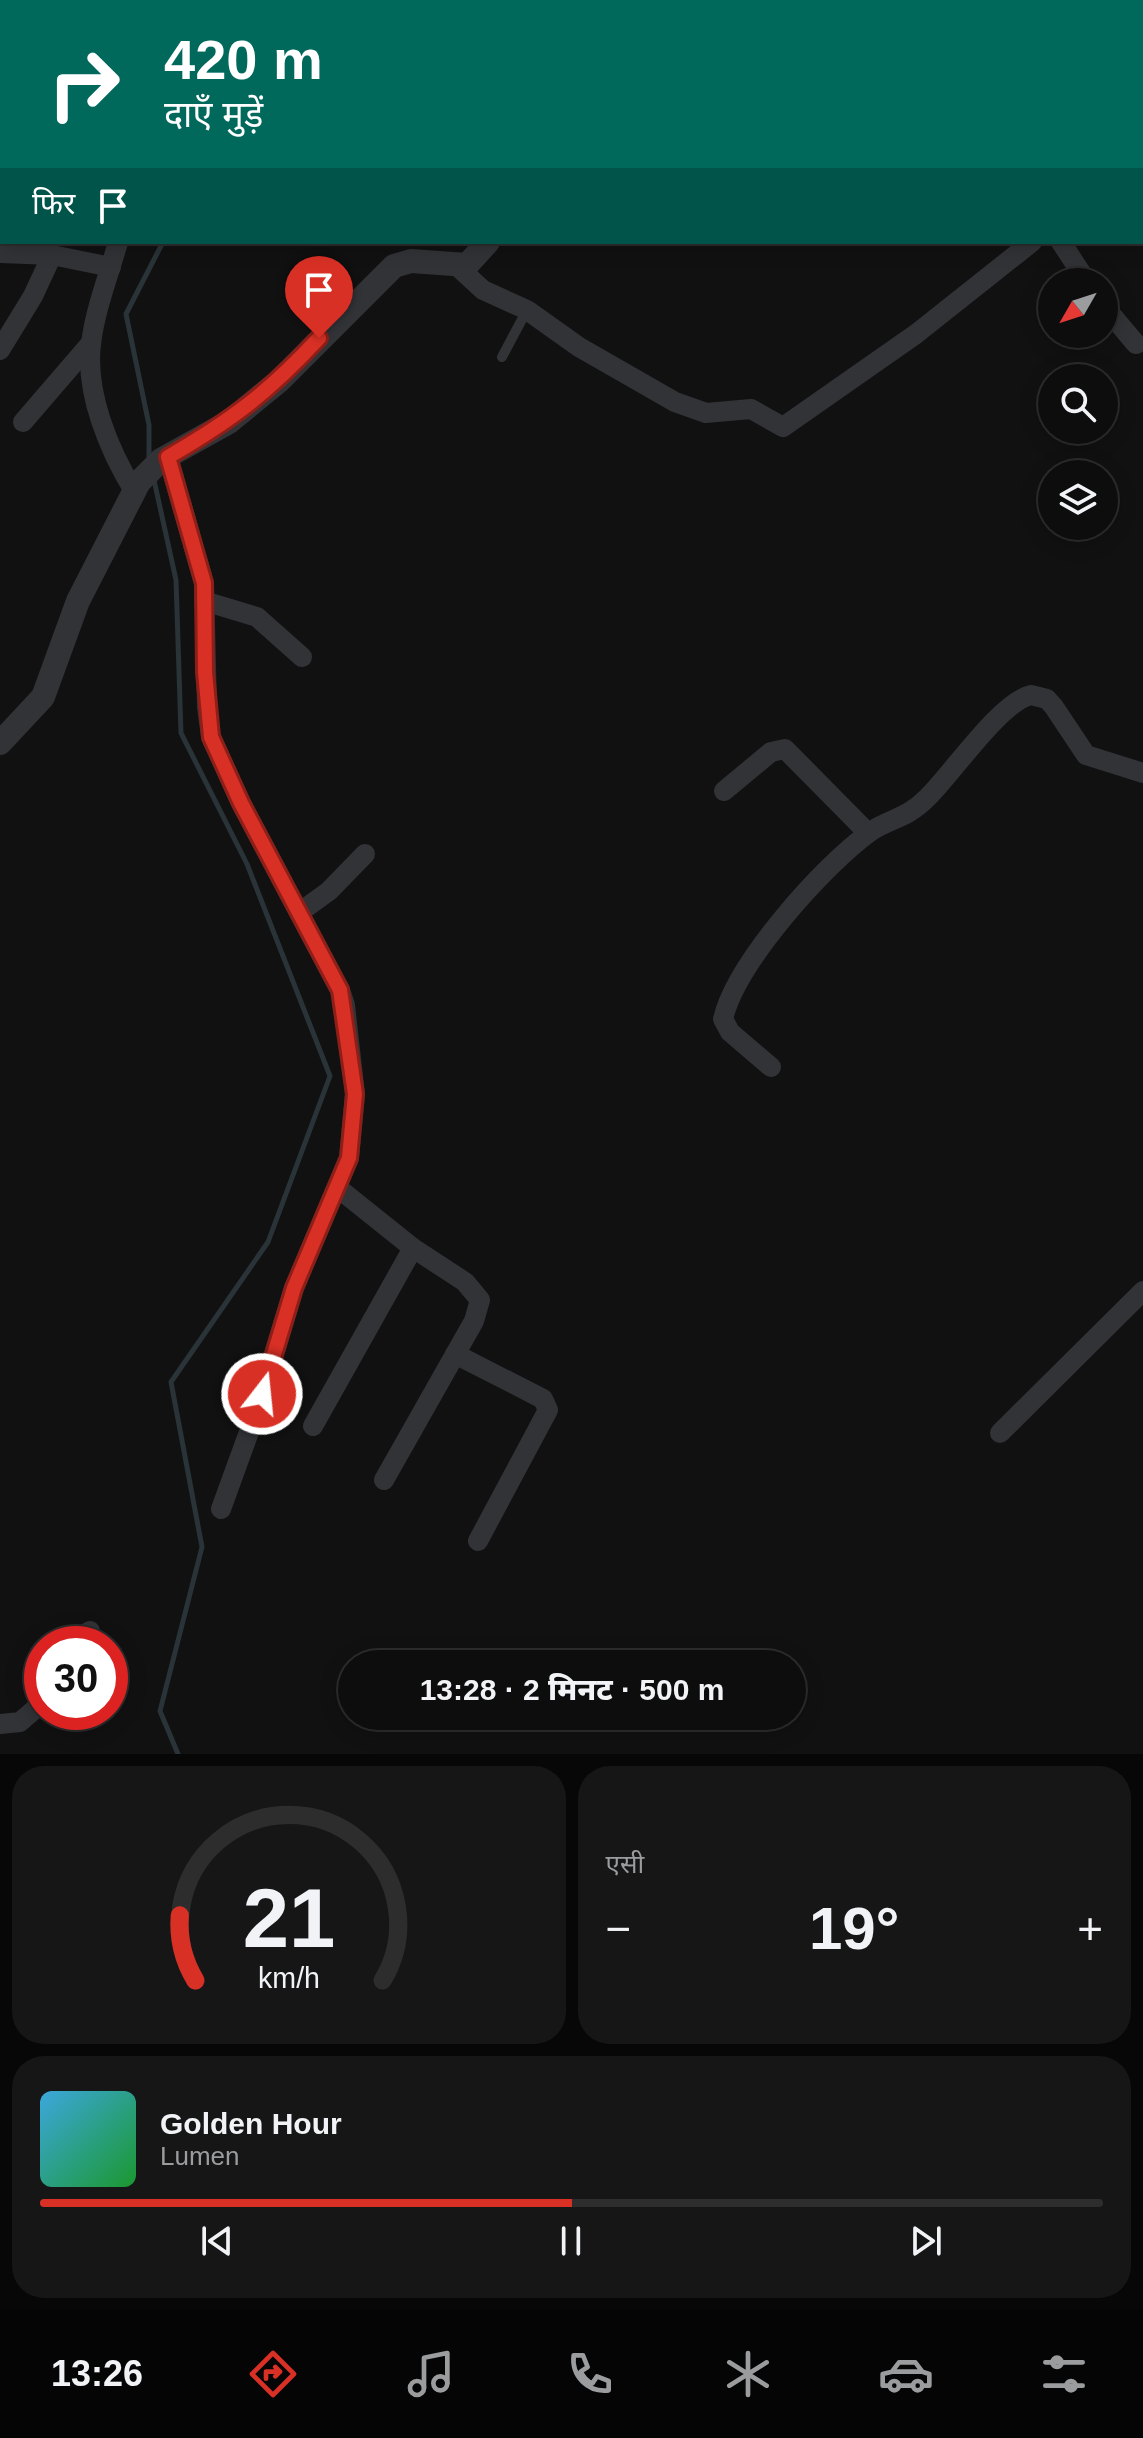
<!DOCTYPE html>
<html lang="hi">
<meta charset="utf-8">
<style>
body{margin:0;font-family:Helvetica,"Noto Sans Devanagari",sans-serif;background:#161617;color:#f1f3f6;height:100vh;display:flex;flex-direction:column;font-size:30px;white-space:nowrap}
*{box-sizing:border-box;margin:0}
p{font-size:26px;color:#9a9c9e}
.icon{flex:none;width:44px;height:44px;fill:none;stroke:currentColor;stroke-width:2;stroke-linecap:round;stroke-linejoin:round}
.map{position:relative;height:1754px;overflow:hidden}
.drawer{display:flex;flex-direction:column;gap:12px;padding:12px;background:#070708;flex:1}
.drawer>*{flex:none}
.guide{position:absolute;left:0px;top:0px;width:1144px;height:244px;box-shadow:0 4px 20px #0003,0 0 0 2px #2d2d2e;background:#00695c;color:#fff;overflow:hidden}
.needle{width:52px;rotate:231deg}
.fabs{position:absolute;left:1038px;top:268px;display:grid;gap:16px}
.fabs a{display:grid;place-items:center;width:80px;height:80px;border-radius:50%;background:#0d0d0e;box-shadow:0 4px 20px #0003,0 0 0 2px #2d2d2e;font-size:40px}
.speed{position:absolute;left:24px;top:1626px;display:flex;gap:16px;font-size:40px;font-weight:700;text-align:center}
.speed>*{display:grid;place-content:center;width:104px;height:104px;border-radius:50%;background:#0d0d0e;box-shadow:0 4px 20px #0003,0 0 0 2px #2d2d2e;line-height:1}
.speed .limit{border:12px solid #d22;background:#fff;color:#111}
.pin{position:absolute;display:grid;place-items:center;width:68px;height:68px;color:#fff;margin:-82px -34px;border-radius:50% 50% 50% 0;rotate:-45deg;box-shadow:0 0 8px #0007}
.pin .icon{rotate:45deg}
.me{position:absolute;width:88px;margin:-44px;rotate:16deg;stroke-linejoin:round;filter:drop-shadow(0 0 6px #0008)}
.turn{display:flex;align-items:center;gap:28px;height:168px;padding:0 32px;font-size:36px}
.turn .icon{width:104px;height:104px;stroke-width:2.5}
.turn b{display:block;font-size:56px;line-height:68px}
.then{display:flex;align-items:center;height:76px;padding:0 32px;background:#0003;gap:16px;font-size:30px}
.big{font-size:60px;font-weight:800;line-height:1.1}
.drawer .widget{flex:1;display:flex;flex-direction:column;justify-content:center;gap:12px;min-width:0;padding:0 28px;border-radius:32px;background:#161617}
.drawer .dial{align-items:center;gap:0}
.dial svg{height:208px;overflow:visible;fill:none;stroke:#2d2d2e;stroke-width:7;stroke-linecap:round;text-anchor:middle}
.dial text{fill:#f1f3f6;stroke:none}
.song{display:flex;align-items:center;gap:24px}
.cover{width:96px;height:96px;border-radius:12px;background:linear-gradient(135deg,hsl(200 70% 55%),hsl(130 70% 35%))}
.played{height:8px;border-radius:4px;background:linear-gradient(90deg,#d93025 50%,#2d2d2e 50%)}
.keys{display:flex;justify-content:space-around;direction:ltr}
.heat{display:flex;justify-content:space-between;align-items:center;font-size:44px;direction:ltr}
.drawer .tiles{flex:1;display:grid;gap:12px;grid-template-columns:1fr 1fr}
.widget:last-child{grid-column:span 2}
.trip{position:absolute;left:338px;top:1650px;width:468px;height:80px;border-radius:40px;background:#0d0d0e;box-shadow:0 4px 20px #0003,0 0 0 2px #2d2d2e;font-weight:800;line-height:80px;text-align:center}
.tab-bar{display:flex;height:128px;justify-content:space-around;align-items:center;background:#050506;color:#9a9c9e}
.tab-bar .icon{width:56px;height:56px}
.tab-bar .active{color:#d93025}
.tab-bar b{font-size:36px;color:#f1f3f6}
.map>svg:first-child{display:block}
.lines{fill:none;stroke-linecap:round;stroke-linejoin:round}
.stream{stroke:#293338;stroke-width:5}
.service{stroke:#323337;stroke-width:10}
.minor{stroke:#323337;stroke-width:20}
.tertiary{stroke:#323337;stroke-width:24}
.route-casing{stroke:#8d1f18;stroke-width:20}
.route{stroke:#d93025;stroke-width:14}
</style>
<div class="map">
<svg width="1143" height="1754" viewBox="0 0 1143 1754">
<rect width="100%" height="100%" fill="#111112"/>
<g class="lines">
<g class="stream">
<path d="M205,2L206,0"/>
<path d="M149,458V425L126,314L163,242"/>
<path d="M154,480L176,580L181,733L247,864L330,1076L268,1242L171,1382L202,1547L160,1711L178,1754"/>
</g>
<path class="service" d="M502,357L527,310"/>
<g class="minor">
<path d="M529,0L532,2"/>
<path d="M183,2L184,0"/>
<path d="M0,110L2,111"/>
<path d="M1142,161H1143"/>
<path d="M118,242C109,275 95,309 91,344C85,393 109,450 134,491"/>
<path d="M1061,242L1087,282"/>
<path d="M0,253L52,255L111,267"/>
<path d="M458,267L483,290L527,310L579,347L675,402L706,413L751,409L783,427L916,334L1032,242"/>
<path d="M1104,306L1136,344"/>
<path d="M0,350L33,296L52,255"/>
<path d="M23,422L91,343"/>
<path d="M168,457L204,583L207,707L211,737L241,803L340,990L345,1005L355,1094L349,1158L294,1288L257,1410L221,1509"/>
<path d="M204,601L257,617L302,657"/>
<path d="M724,791L771,752L785,749L868,833"/>
<path d="M300,912L329,891L365,854"/>
<path d="M771,1067L730,1032L723,1019C736,963 823,866 870,832C890,818 905,820 927,798C952,774 1000,702 1031,695L1047,699L1054,707L1086,755L1143,773"/>
<path d="M338,1188L413,1248L465,1282L480,1300L474,1321L384,1480"/>
<path d="M455,1354L543,1399L548,1410L478,1541"/>
<path d="M313,1426L413,1248"/>
<path d="M1000,1433L1143,1291"/>
<path d="M69,1644L90,1631"/>
<path d="M0,1724L20,1722L42,1703"/>
</g>
<g class="tertiary">
<path d="M644,2L645,0"/>
<path d="M0,743L43,697L78,601L139,482L161,460L229,422L279,381L394,266L411,261L467,265L488,242"/>
</g>
</g>
<g class="lines">
<defs>
<path id="route" d="M262,1394L294,1288L349,1158L355,1094L340,990L241,803L211,737L205,672L204,583L168,457C232,420 269,392 319,338"/>
</defs>
<use href="#route" class="route-casing"/>
<use href="#route" class="route"/>
</g>
</svg>
<div class="fabs">
<a><svg class="needle" viewBox="-14 -14 28 28"><path d="M0-13l5 13h-10z" fill="#e53935"/><path d="M0 13l5-13h-10z" fill="#9a9c9e"/></svg></a>
<a><svg class="icon" aria-label="search" viewBox="0 0 24 24"><circle cx="10" cy="10" r="6"/><path d="M15 15l6 6"/></svg></a>
<a><svg class="icon" aria-label="layers" viewBox="0 0 24 24"><path d="M12 4l9 5-9 5-9-5zM3 14l9 5 9-5"/></svg></a>
</div>
<div class="speed"><div class="limit">30</div></div>
<div class="pin" style="left:319px;top:338px;background:#d93025"><svg class="icon" aria-label="arrive" viewBox="0 0 24 24"><path d="M6 21V4h12l-3 4 3 4H6"/></svg></div>
<svg class="me" style="left:262px;top:1394px" viewBox="-20 -20 40 40"><circle r="17" fill="#d93025" stroke="#fff" stroke-width="3"/><path d="M0-11L8 9 0 5-8 9z" fill="#fff"/></svg>
<div class="trip">13:28 · 2 मिनट · 500 m</div>
<div class="guide">
<div class="turn"><svg class="icon" aria-label="right" viewBox="0 0 24 24"><path d="M7 20v-9h11M14 6l5 5-5 5"/></svg><div><b>420 m</b>दाएँ मुड़ें</div></div>
<div class="then">फिर<svg class="icon" aria-label="arrive" viewBox="0 0 24 24"><path d="M6 21V4h12l-3 4 3 4H6"/></svg></div>
</div>
</div>
<section class="drawer">
<div class="tiles">
<div class="widget dial"><svg viewBox="0 0 100 80">
<path d="M14 69A42 42 0 1 1 86 69"/>
<path d="M14 69A42 42 0 0 1 8 44" stroke="#d93025"/>
<text x="50" y="56" font-size="32" font-weight="700">21</text>
<text x="50" y="72" font-size="11">km/h</text>
</svg></div>
<div class="widget"><p>एसी</p>
<div class="heat"><a>−</a><b class="big">19°</b><a>+</a></div>
</div>
<div class="widget">
<div class="song"><i class="cover"></i><div><b>Golden Hour</b><p>Lumen</p></div></div>
<div class="played"></div>
<div class="keys"><svg class="icon" aria-label="previous" viewBox="0 0 24 24"><path d="M18 5L8 12l10 7zM5 5v14"/></svg><svg class="icon" aria-label="pause" viewBox="0 0 24 24"><path d="M8 5v14M16 5v14"/></svg><svg class="icon" aria-label="next" viewBox="0 0 24 24"><path d="M6 5l10 7-10 7zM19 5v14"/></svg></div>
</div>
</div>
</section>
<nav class="tab-bar">
<b>13:26</b>
<svg class="icon active" aria-label="directions" viewBox="0 0 24 24"><path d="M12 3l9 9-9 9-9-9zM9 14v-3h6M13 9l2 2-2 2"/></svg>
<svg class="icon" aria-label="music" viewBox="0 0 24 24"><path d="M9 18V5l10-2v13"/><circle cx="6" cy="18" r="3"/><circle cx="16" cy="16" r="3"/></svg>
<svg class="icon" aria-label="phone" viewBox="0 0 24 24"><path d="M5 4h4l2 5-3 2q2 4 5 5l2-3 5 2v4C11 20 4 13 5 4z"/></svg>
<svg class="icon" aria-label="climate" viewBox="0 0 24 24"><path d="M12 3v18M4 7l16 10M4 17L20 7"/></svg>
<svg class="icon" aria-label="car" viewBox="0 0 24 24"><path d="M5 17H2v-5l4-1 3-4h7l3 4 3 1v5h-3M9 17h6M6 11h13"/><circle cx="7" cy="17" r="2"/><circle cx="17" cy="17" r="2"/></svg>
<svg class="icon" aria-label="filters" viewBox="0 0 24 24"><path d="M4 7h16M4 17h16"/><circle cx="9" cy="7" r="2"/><circle cx="15" cy="17" r="2"/></svg>
</nav>
